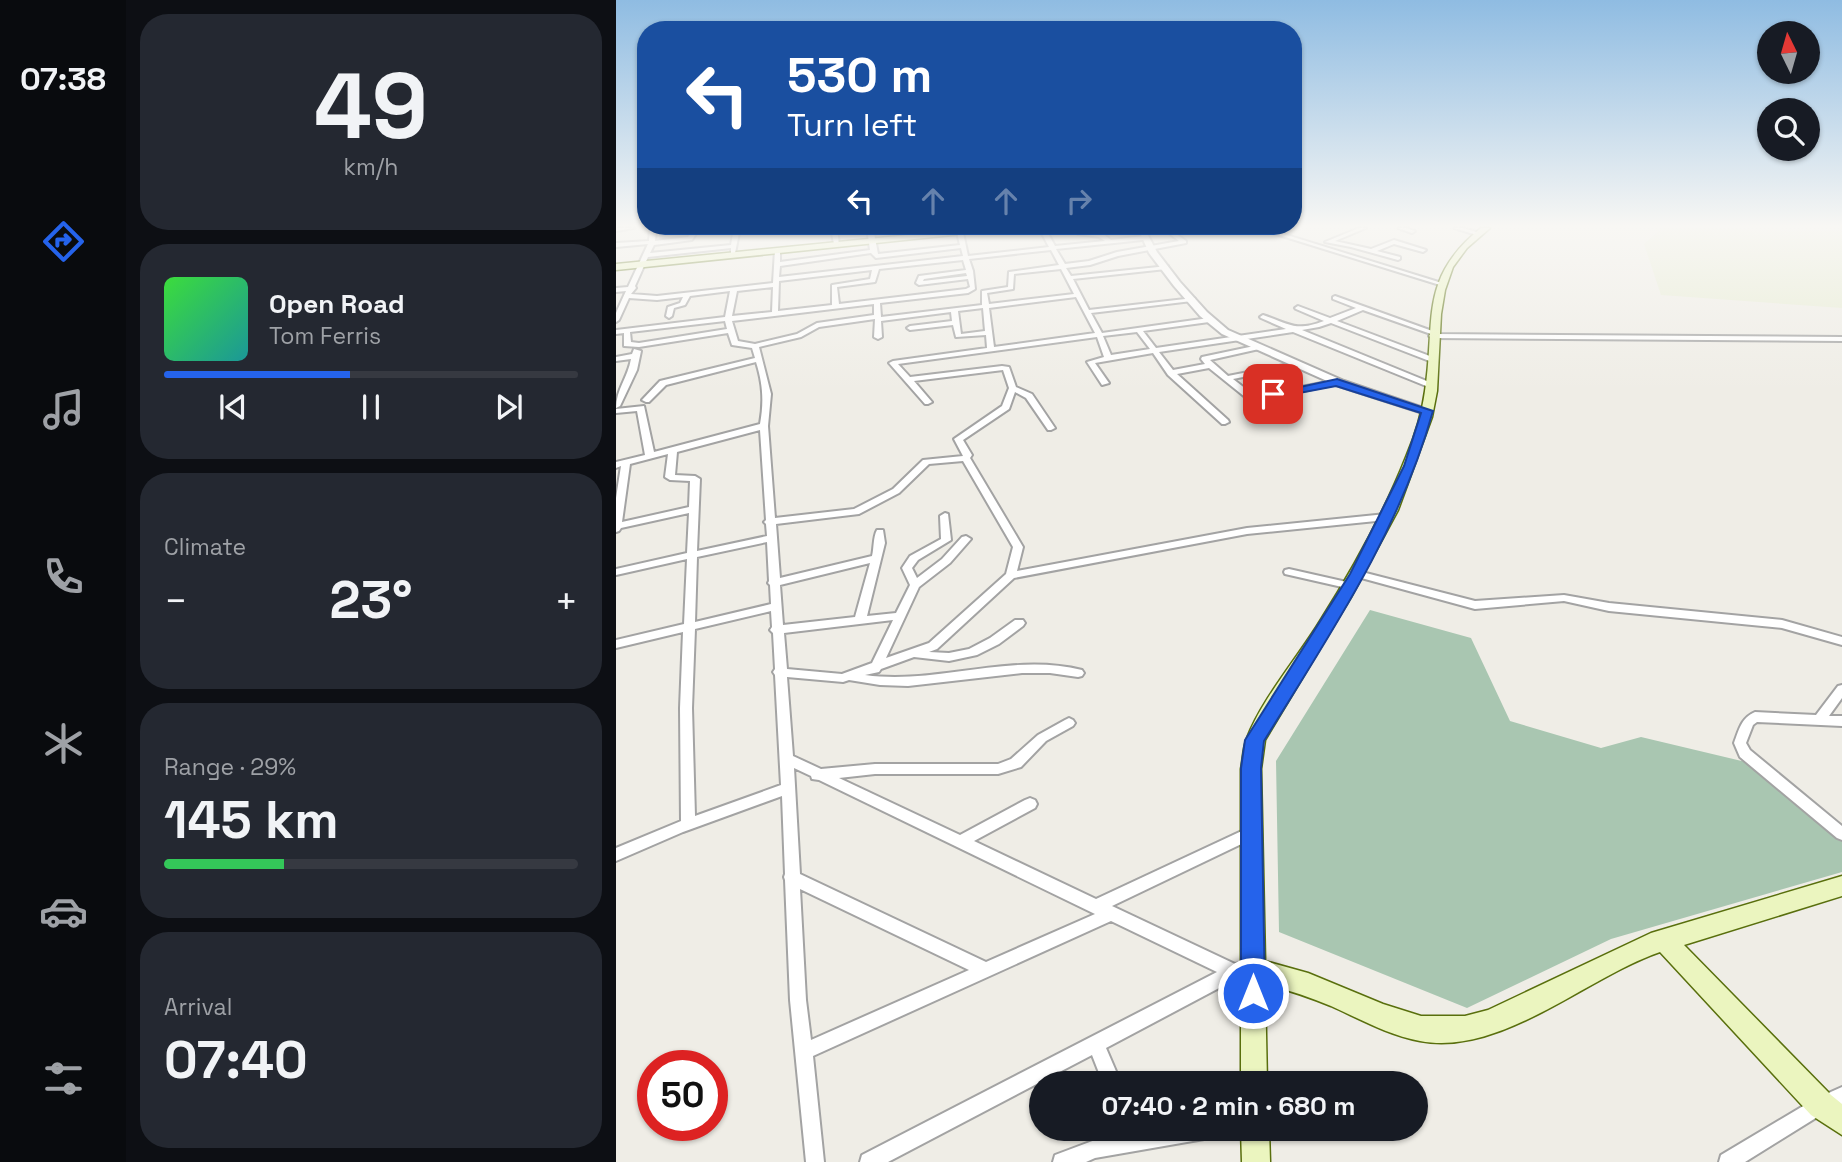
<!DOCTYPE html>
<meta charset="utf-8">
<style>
body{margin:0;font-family:"Space Grotesk",sans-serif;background:#242831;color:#f1f3f6;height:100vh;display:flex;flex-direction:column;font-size:26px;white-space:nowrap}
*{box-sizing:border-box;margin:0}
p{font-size:23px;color:#9ea1a6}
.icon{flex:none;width:38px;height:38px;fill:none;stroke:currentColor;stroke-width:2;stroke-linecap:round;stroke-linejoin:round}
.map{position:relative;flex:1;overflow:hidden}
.side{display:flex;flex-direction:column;gap:14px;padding:14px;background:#0d0f14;width:490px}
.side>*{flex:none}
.top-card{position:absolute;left:21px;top:21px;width:665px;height:214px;border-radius:28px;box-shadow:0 2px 5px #0004;background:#1a4fa0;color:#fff;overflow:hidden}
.needle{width:46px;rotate:355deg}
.fabs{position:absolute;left:1141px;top:21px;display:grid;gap:14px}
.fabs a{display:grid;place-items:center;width:63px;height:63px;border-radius:50%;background:#171b24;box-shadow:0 2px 5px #0004;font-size:35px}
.speed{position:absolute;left:21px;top:1050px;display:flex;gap:14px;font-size:35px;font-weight:700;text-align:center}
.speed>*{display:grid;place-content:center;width:91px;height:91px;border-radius:50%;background:#171b24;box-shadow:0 2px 5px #0004;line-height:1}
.speed .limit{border:10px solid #d22;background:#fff;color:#111}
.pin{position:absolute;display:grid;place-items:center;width:60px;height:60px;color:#fff;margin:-30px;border-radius:14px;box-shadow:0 4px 10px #0006}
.me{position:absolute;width:77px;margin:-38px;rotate:0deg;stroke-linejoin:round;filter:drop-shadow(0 0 5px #0008)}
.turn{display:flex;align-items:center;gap:24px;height:147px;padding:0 35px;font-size:32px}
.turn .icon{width:91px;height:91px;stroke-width:2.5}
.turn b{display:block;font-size:49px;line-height:60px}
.lanes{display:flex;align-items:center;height:66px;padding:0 35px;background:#0003;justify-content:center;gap:35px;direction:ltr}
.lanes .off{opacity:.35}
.big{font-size:52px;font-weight:800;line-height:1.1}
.side .card{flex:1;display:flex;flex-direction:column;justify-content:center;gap:10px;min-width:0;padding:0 24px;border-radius:28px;background:#242831}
.side .dial{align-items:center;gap:0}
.dial b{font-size:91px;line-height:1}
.song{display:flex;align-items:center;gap:21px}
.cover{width:84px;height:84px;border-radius:10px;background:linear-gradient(135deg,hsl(120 70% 55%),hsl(180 70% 35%))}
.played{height:7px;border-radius:4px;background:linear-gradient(90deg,#2563eb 45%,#363941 45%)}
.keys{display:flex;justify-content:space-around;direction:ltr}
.heat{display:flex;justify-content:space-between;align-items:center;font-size:38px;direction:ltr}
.charge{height:10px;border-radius:5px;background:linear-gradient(90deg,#34c759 29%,#363941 0)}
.trip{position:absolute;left:413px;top:1071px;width:399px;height:70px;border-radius:35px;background:#171b24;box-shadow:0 2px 5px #0004;font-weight:800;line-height:70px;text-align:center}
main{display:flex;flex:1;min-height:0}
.menu{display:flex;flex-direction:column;width:126px;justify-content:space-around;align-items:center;background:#090b0e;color:#9ea1a6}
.menu .icon{width:49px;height:49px}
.menu .on{color:#2563eb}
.menu b{font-size:32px;color:#f1f3f6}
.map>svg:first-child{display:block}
.farmland{fill:#e7ecd3}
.cemetery{fill:#a9c6b1}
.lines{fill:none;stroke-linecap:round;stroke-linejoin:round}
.minor-casing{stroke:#a3a3a3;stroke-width:4}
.tertiary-casing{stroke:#a3a3a3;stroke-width:4}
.secondary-casing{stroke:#596f0d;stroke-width:3}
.minor{fill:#fff;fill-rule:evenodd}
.tertiary{fill:#fff;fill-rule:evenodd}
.secondary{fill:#ebf5bf;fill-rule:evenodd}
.route{fill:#2563eb;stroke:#184099;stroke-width:2}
</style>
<main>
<nav class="menu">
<b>07:38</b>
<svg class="icon on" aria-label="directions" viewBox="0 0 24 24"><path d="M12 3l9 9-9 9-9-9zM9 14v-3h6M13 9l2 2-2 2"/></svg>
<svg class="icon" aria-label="music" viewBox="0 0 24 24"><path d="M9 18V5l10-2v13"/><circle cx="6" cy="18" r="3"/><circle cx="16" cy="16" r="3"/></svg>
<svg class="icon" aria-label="phone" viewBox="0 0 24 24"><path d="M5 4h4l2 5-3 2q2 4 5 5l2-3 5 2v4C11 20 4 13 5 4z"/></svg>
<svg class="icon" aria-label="climate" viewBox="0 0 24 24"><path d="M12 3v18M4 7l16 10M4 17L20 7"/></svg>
<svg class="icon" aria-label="car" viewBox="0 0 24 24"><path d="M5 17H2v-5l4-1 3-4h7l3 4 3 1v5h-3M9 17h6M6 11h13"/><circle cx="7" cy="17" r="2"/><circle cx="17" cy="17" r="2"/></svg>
<svg class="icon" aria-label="filters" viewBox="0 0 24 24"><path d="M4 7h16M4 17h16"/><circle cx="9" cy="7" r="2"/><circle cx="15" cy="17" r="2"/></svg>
</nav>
<section class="side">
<div class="card dial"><b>49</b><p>km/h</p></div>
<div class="card">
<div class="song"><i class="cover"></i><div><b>Open Road</b><p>Tom Ferris</p></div></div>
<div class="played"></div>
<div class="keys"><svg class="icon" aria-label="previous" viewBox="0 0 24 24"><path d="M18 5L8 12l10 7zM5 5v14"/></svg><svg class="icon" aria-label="pause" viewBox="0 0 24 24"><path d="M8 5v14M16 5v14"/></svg><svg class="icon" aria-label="next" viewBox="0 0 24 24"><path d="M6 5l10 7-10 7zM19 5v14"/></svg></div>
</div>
<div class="card"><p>Climate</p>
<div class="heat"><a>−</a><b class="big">23°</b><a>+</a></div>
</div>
<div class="card"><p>Range · 29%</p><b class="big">145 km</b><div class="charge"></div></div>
<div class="card"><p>Arrival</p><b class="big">07:40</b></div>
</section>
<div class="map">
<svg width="1226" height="1162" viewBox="0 0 1226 1162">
<rect width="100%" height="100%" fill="#efede6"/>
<path class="farmland" d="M1046,228L1226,231V308L1045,295L1028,244Z"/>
<path class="cemetery" d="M754,610L855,638L894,721L985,748L1025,737L1155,768L1226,837V872L995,939L851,1008L663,932L660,761Z"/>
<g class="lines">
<defs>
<g id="minor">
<path d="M0,228H18L0,231Z"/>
<path d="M34,228H40L39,241L72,237L78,228H84L76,240L38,245L34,253L115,245L118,228H124L119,253H115V248L32,257L19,286L20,288L15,294L41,296L157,283L159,250L164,251V262L254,250L251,228H257L262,254L344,245L340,228H346L352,256L433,247L423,228H429L439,246L489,241L483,237L462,234L456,228H462L466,231L487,234L495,240L527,236L530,238L527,240L440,249L449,264L473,261L501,252L563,241L546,228H552L570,241V243L502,256L474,265L450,268L455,276L552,266V268L550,269L457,279L473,310L578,298L579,299L576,301L475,313L486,333L593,318L596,320L593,322L527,331L540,348L670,329L645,318L644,317L647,315C674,324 679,332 708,321L680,309L679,308L682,306L714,318L740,308L717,299V297L719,296L819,332L820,334L1226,337V341L817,338L813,336L815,334L747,310L721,321L819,358V362H816L715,323L703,327L686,330L818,384V388H815L677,332L543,352L557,370L589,364L585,359L586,357L643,345V349L594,360L612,376L683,362V366L617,379L639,396L721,380L725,382L721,384L643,400L656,415L652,417H649L634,401L593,368L561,374L612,420L613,422L609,424H606L552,375L537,353L479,363L493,383L486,385L471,362L488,357L481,337L282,364L294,377L386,366L393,367L400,387L416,394L439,428L435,430H432L410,398L399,392L393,409L347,440L356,455L354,458L407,547L401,571L631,528L770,514L775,517L770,520L631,534L398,578L321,649L313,652L333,653L353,649L374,638L399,620H407L409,623L407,626L383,644L361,655L333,661L298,657L265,669L263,672L249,675C321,685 395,652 466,670L468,673L466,676L462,677L434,673H406L292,686L264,685L233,680L227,682L171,677L177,756L205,769L259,764H382L395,759L422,735L449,720L453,718L457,720L459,723L457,726L430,741L405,767L382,774H259L223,778L344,835L409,800L414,798L419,800L421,804L419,808L358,841L480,899L630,829L635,827L640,829L642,833L640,837L496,906L619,964L636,961L642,964L644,969L642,974L620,979L490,1048L505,1083H487L476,1055L272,1162H244L246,1155L601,972L495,921L197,1056L208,1162H190L174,1000L169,880L168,877L169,874L166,796L67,832L0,861V848L65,821L64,708L67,632L0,648V640L68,624L71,559L0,575V569L71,553L73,513L5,528L3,531L0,532V498L5,466L0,468V462L29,455L21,411L0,413V409L28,406L38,452L144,424C148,402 147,384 140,362L50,385L33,402H30L26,400L44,381L139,358L136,348L116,345L112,333L23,347L8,346V333L0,334V330L109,317L114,291L74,296L69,305L58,308L56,316L53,318L50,316L52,307L64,303L67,297L41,300L13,298L3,320L0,322V313L10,291L0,292V288L12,287L32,244L0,247V243L33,241ZM345,248L347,256L163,277L164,266L255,253L260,258ZM435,250L443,265L393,272L392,287L366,291V305L265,317L264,303L352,293L359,289L357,271L353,259ZM347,260L350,270L303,276L300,283L303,285L352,279L354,287L350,289L223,304L221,287L259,282L263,269ZM445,269L458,294L373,304L371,293L397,289L398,274ZM256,270L254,279L216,285V305L162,311L163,281ZM350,273L351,276L307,281L308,279ZM157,287L156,312L116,316L121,291ZM460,297L479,333L378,347L373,308ZM258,304V315L201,323L181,334L139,344L122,341L116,321ZM367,308L369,331L345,334L342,311ZM335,312L336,321L294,326L291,328L294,330L337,325L340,337L370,335L371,348L277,361L273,363L309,404H312L316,402L298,381L387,370L393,388L386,406L338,439L347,456L307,460L277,489L238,509L159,518L152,426L155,394L143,347L185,337L203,327L259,319L258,337L262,339L266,337L265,321ZM109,321L111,329L23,343L15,342L14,332ZM521,332L534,349L495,355L487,336ZM144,430L150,520L148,522L150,524L151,536L81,551L84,479L79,476L59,475L61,452ZM52,454L49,477L54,480L74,481L73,507L6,522L14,464ZM347,461L397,547L390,574L313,643L270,658L303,587L334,563L355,539L350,536L346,537L326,559L301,578L296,568L302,560L335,540L332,514L329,513L324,516L325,539L294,556L286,568L294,585L280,613L251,616L269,543L267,530H261C257,537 258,548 256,556L164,578L160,524L243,514L283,493L313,464ZM151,542L153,581L152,583L154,585L155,604L79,622L81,557ZM254,563L239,617L167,625L164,585ZM155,611L156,627L154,630L157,633L159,669L157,672L159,675L165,785L79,816L76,708L79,629ZM277,620L256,663L226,674L171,669L168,633ZM178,768L195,776L196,779L203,780L479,914L370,962L184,874ZM184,889L353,970L195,1040L190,1000Z"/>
<path d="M54,228H68L56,231L53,229Z"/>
<path d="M215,228H221L223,245L218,244Z"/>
<path d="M640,228H648L829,284L824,285Z"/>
<path d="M743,228H750L719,241L755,249L778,240L810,250L807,252L778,244L761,251L784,257V259L782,260L735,247L709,242Z"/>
<path d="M782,228H790L799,231L796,233Z"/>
<path d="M838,228H847L864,233L861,235Z"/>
<path d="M18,349L25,351L21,370L4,406L0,408C0,390 12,377 15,359L0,361V357L16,354Z"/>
<path d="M673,569L735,583L740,586L735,589L669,574L668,572L669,570Z"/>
<path d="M742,571L859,601L948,595L993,603L1166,620L1226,637V645L1166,628L993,611L948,601L859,609L738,576L737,574L738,572Z"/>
<path d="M1226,685V698L1213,716H1226V726L1141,722L1137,725L1130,743L1134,750L1226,826V840L1221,838L1124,757L1118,743C1123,730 1125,718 1139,712L1200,715L1222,686Z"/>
<path d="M1226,1087V1105L1211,1111L1129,1162H1103L1105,1155L1199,1099Z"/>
<path d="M543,1129H603L600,1135L594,1138L479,1158L470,1162H437L439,1155L479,1140Z"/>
</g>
<path id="tertiary" d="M522,228H528L541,252L564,282L591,312L612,330L728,381L816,411L815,413H807L720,385L606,334L584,316L558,286L533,253Z"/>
<g id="secondary">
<path d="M363,228H389L385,230L0,270V264Z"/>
<path d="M865,228H874L851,248L837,267L829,290L825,314L821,391L816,417L782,510L735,597L649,740L645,769L649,961L692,973L767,1004L805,1016H849L872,1010L1035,933L1226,876V896L1068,945L1215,1095L1226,1104V1135L1195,1115L1044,952C971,977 884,1057 804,1041C772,1035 744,1019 715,1006C693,997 672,990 649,984L651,1083H625V769C627,759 627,747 631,738C646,699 682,657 704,621C737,569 767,515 790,457C799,436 806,413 809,391C820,320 802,279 865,228Z"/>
<path d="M625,1129H653L654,1162H626Z"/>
</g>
</defs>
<use href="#minor" class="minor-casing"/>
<use href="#tertiary" class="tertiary-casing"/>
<use href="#secondary" class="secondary-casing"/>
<use href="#minor" class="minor"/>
<use href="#tertiary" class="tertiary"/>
<use href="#secondary" class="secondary"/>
</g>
<linearGradient id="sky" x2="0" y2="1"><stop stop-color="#8fbce2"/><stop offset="0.58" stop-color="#f8f7f4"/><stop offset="1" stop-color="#f8f7f4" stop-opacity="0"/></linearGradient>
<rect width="1226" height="390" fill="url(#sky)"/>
<path class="route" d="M721,379L817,411C783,533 714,634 648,741L645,768L649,993L646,1002L637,1006L628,1002L625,993V768L629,740L734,574L788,466L805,413L720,386L657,398L652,394Z"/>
</svg>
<div class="fabs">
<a><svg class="needle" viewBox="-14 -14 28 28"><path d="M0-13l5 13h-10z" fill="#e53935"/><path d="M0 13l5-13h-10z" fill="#9ea1a6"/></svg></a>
<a><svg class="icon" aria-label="search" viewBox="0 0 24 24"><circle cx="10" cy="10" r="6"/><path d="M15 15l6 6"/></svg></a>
</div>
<div class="speed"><div class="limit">50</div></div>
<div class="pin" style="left:657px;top:394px;background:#d93025"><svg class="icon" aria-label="arrive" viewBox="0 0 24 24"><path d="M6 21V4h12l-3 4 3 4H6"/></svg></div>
<svg class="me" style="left:637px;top:993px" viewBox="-20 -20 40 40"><circle r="17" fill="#2563eb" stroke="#fff" stroke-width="3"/><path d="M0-11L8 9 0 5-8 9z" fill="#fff"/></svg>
<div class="trip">07:40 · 2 min · 680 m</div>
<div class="top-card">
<div class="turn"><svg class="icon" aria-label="left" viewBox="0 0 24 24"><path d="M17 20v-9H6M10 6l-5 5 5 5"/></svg><div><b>530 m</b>Turn left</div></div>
<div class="lanes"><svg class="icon" aria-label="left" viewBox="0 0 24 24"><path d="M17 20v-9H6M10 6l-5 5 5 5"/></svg><svg class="icon off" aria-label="ahead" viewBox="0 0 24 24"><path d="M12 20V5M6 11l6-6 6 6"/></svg><svg class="icon off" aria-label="ahead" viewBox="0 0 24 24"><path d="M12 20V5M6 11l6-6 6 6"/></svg><svg class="icon off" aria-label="right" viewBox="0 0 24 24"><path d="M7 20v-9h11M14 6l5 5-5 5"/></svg></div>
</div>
</div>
</main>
